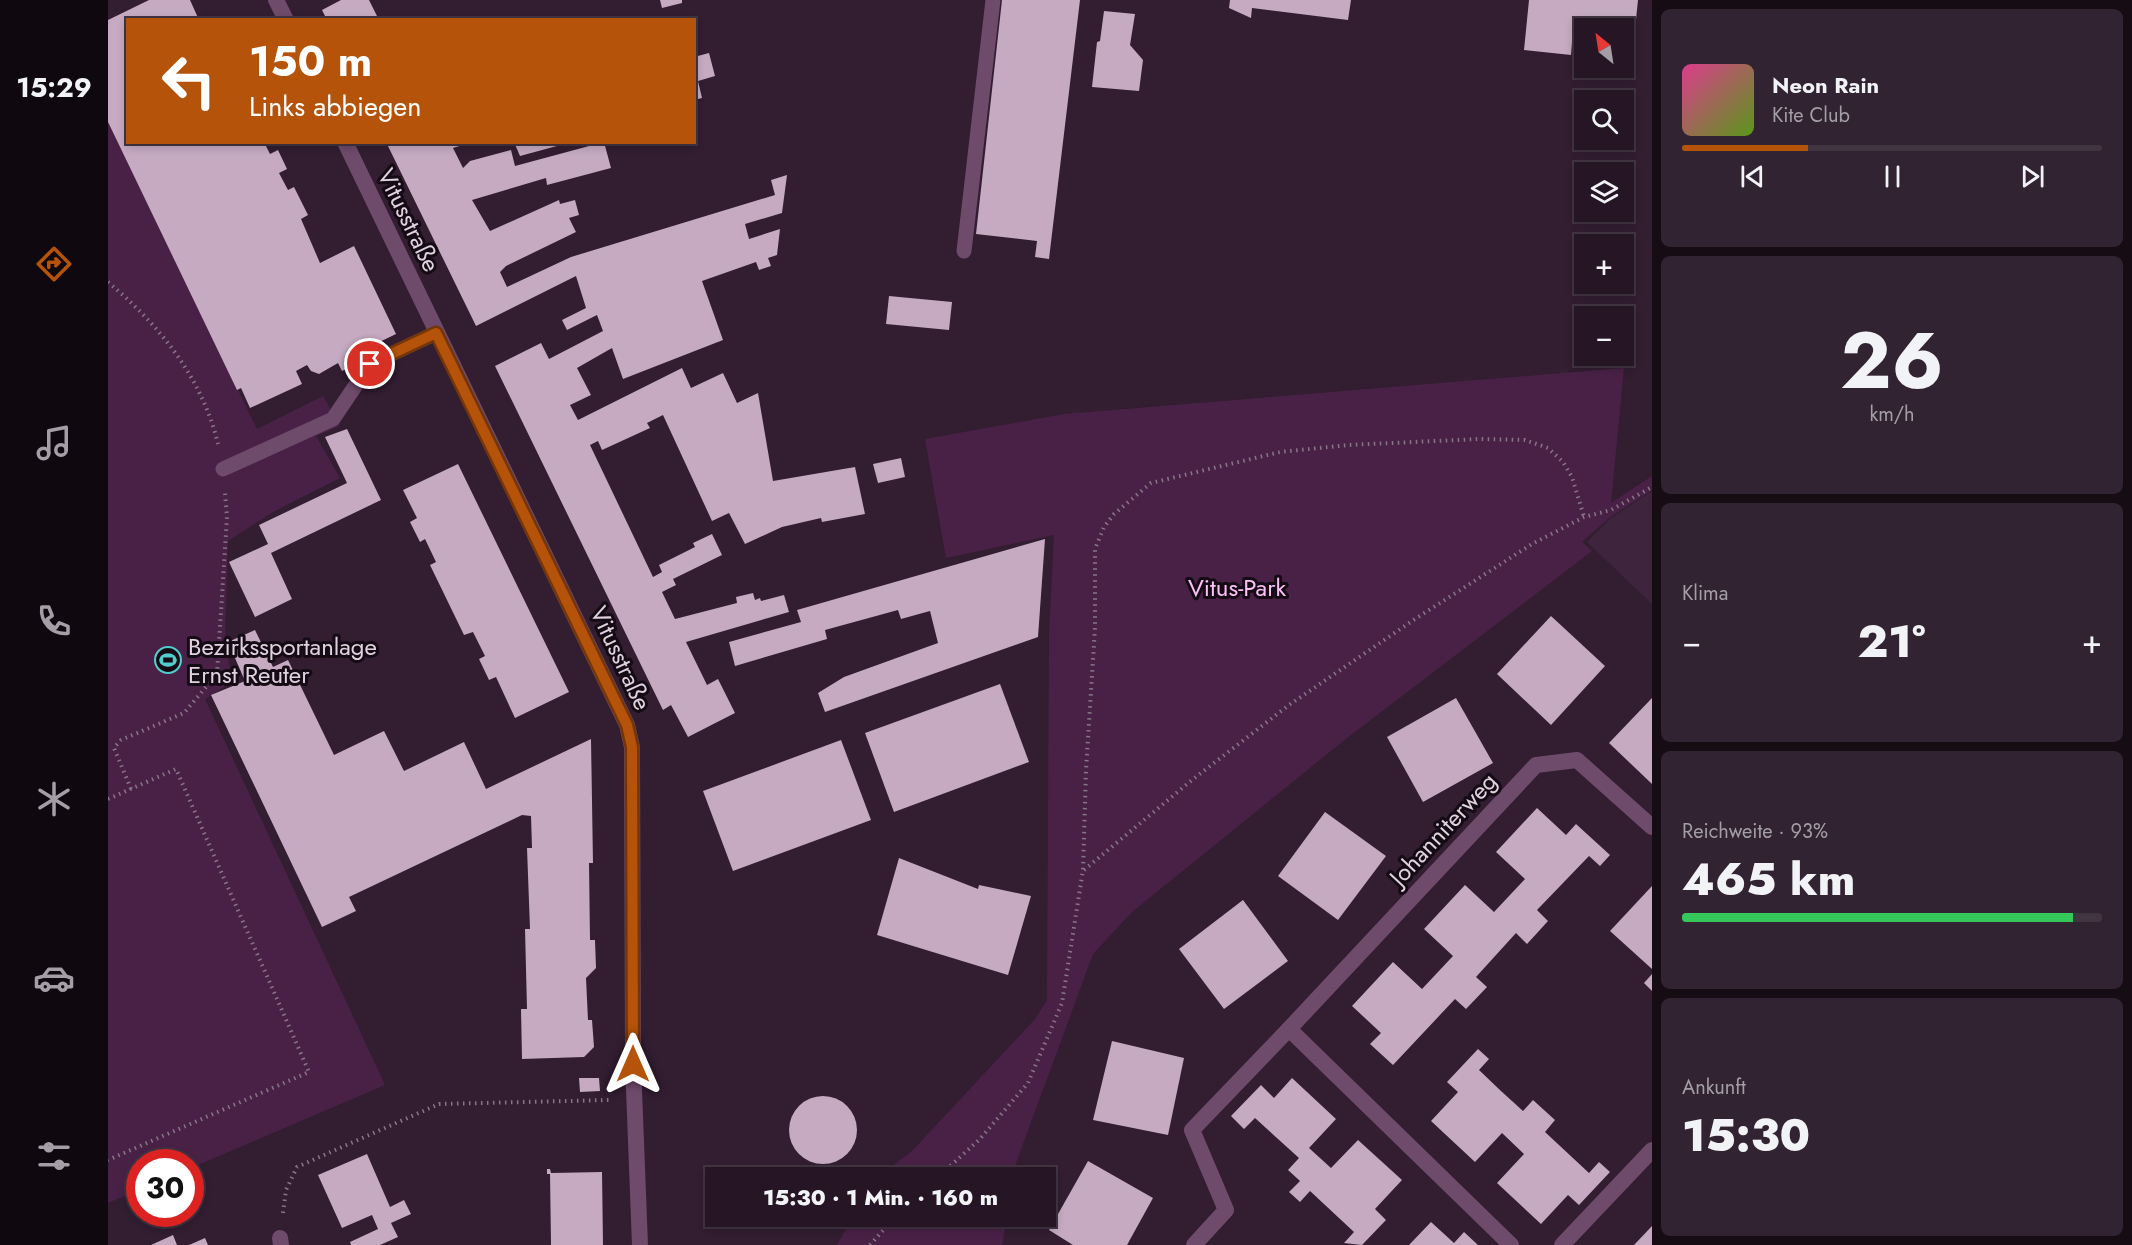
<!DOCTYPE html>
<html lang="de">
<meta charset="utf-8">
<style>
body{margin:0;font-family:Jost,sans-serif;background:#322332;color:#f1f3f6;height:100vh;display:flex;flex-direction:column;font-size:22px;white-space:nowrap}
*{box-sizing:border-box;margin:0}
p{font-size:20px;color:#a49fa7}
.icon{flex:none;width:33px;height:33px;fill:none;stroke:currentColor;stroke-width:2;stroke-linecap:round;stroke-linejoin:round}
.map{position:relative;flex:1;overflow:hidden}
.details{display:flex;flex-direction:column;gap:9px;padding:9px;background:#150c14;width:480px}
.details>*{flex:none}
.banner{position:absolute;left:18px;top:18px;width:570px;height:126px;border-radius:0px;box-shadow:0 3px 9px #0003,0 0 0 2px #423542;background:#b45309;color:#fff;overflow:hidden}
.needle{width:39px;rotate:330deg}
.tools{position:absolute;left:1466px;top:18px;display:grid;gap:12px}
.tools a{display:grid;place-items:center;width:60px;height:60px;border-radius:0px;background:#261625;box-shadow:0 3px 9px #0003,0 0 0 2px #423542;font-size:30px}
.speed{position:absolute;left:18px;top:1149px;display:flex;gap:12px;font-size:30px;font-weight:700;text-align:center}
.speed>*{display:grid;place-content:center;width:78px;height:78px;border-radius:50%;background:#261625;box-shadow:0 3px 9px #0003,0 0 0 2px #423542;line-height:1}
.speed .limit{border:9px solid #d22;background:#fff;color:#111}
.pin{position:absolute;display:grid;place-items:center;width:51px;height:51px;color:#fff;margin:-26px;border:3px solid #fff;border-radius:50%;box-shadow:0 2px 6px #0007}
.me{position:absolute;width:66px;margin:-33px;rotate:0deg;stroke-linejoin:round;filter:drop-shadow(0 0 4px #0008)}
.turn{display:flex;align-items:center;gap:21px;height:126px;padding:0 24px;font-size:27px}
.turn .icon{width:78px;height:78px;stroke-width:2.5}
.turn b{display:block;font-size:42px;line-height:51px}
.big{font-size:45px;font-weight:800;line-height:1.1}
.details .card{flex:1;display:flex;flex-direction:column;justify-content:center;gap:9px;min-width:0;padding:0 21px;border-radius:9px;background:#322332}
.details .dial{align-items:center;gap:0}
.dial b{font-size:78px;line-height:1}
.song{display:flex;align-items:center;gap:18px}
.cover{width:72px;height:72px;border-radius:9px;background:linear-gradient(135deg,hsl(330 70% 55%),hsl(90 70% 35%))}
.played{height:6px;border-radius:3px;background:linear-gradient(90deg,#b45309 30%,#423542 30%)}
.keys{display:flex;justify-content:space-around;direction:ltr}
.heat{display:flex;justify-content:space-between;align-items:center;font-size:33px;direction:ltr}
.charge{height:9px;border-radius:4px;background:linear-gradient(90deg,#34c759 93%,#423542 0)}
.trip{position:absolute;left:597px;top:1167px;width:351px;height:60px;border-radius:0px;background:#261625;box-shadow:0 3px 9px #0003,0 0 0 2px #423542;font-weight:800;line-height:60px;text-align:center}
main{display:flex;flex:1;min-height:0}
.dock{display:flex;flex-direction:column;width:108px;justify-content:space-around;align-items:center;background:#0f090f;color:#a49fa7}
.dock .icon{width:42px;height:42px}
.dock .on{color:#b45309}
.dock b{font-size:27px;color:#f1f3f6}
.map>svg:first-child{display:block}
.built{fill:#3e243c}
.green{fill:#492147}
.building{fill:#c5aac2}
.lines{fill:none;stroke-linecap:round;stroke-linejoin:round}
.path{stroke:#887686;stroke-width:4;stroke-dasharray:1.5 4.5;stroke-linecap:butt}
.service{stroke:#6e4a6b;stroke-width:15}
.minor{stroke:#6e4a6b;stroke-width:16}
.route-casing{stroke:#753606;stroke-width:15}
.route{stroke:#b45309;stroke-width:10}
.labels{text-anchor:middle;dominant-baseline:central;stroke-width:6;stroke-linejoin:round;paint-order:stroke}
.street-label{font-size:24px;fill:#e0d2de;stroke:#140b14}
.park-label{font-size:24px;fill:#fcc0f6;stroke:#140b14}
.poi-label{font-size:24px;fill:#e0d2de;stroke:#140b14;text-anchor:start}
</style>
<main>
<nav class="dock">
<b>15:29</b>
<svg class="icon on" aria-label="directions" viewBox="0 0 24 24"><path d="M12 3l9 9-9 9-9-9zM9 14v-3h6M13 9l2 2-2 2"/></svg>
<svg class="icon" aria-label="music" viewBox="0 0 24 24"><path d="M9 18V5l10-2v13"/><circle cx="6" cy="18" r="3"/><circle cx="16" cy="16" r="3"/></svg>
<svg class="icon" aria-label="phone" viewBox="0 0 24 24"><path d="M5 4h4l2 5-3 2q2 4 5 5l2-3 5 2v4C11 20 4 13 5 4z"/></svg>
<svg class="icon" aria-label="climate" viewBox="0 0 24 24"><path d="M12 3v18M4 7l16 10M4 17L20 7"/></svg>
<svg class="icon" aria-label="car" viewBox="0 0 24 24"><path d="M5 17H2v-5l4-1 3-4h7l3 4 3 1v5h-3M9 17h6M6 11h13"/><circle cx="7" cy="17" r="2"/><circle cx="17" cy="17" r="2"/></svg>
<svg class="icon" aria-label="filters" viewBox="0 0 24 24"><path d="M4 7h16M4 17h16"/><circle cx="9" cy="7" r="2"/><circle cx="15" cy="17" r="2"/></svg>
</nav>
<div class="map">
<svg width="1544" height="1245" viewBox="0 0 1544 1245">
<rect width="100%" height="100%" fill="#321d31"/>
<path class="built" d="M1544,491V604L1479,542L1502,519Z"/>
<g class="green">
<path d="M0,122L149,429L215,396L232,426L208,436L232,478L165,512L120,541L117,638L124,682L97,699L277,1085L83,1168L82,1162H32L31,1190L0,1203Z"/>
<path d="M1516,368L1503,503L1544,476V490L1501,518L1474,542L1484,551L1239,738L1024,912L985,954L908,1163L905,1177H770L804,1151L927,1019L939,1000L941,634L946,535L838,558L817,439L956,414Z"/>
<path d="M745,1217V1216L899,1217L894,1245H729Z"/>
</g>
<g class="building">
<path d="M41,0H82L91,20H20V142H156L162,154L170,150L179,169L171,173L180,190L186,187L200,215L193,219L212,263L246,246L288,334L251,352L255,361L234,371L230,363L211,374L203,371L199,365L188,371L194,384L142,408L133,388L129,390L0,122V20Z"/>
<path d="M233,0H261L271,20H219L214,10Z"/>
<path d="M552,0H574V3L554,8Z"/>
<path d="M894,0H972L941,259L927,257L929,241L868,234Z"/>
<path d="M1122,0H1243L1240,20L1144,8L1143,18L1121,8Z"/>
<path d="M1421,0H1530L1525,49L1515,48V28H1476V44L1464,42L1463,55L1416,50Z"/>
<path d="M996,11L1027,14L1022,45L1035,60L1031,91L984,87L989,42L992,41Z"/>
<path d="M601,53L607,76L590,81L594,98L586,100V57Z"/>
<path d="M278,142H364L345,148L355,168L362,161L403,150L407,166L496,142L503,168L439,185L438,178L364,200L382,231L451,200L452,204L467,200L471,215L461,218L468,232L398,266L392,272L399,287L463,257L667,195L663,180L679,175L674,213L637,224L641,239L672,229L669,255L660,258L663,266L651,270L648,262L594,281L615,340L515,379L504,348L469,368L483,395L462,405L470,420L574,368L583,388L615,373L629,403L650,393L665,481L747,467L757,514L714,522L713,518L674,527L637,544L621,513L604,521L555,415L539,423L542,428L494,450L490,441L482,445L545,577L554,572L551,565L587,547L585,543L604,534L614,555L565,579L568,585L554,592L567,619L629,603L628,597L645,593L647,600L652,598L653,601L676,595L681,612L578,642L599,685L610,679L627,713L580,737L563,705L555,710L387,366L433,343L441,359L495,331L489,315L459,330L454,320L478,308L468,276L368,326Z"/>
<path d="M406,142H460V143L412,156Z"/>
<path d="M781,296L844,302L841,330L778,324Z"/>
<path d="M239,429L273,500L163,553L184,599L147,617L121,562L160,544L151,525L239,483L217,437Z"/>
<path d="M793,458L797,477L770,483L765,464Z"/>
<path d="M350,464L461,692L407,718L388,677L381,680L371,659L377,656L365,632L356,635L322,565L328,562L317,539L312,542L302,522L309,518L295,490Z"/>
<path d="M937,539L930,637L717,712L710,693L736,677L830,643L822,611L793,619L790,610L717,630L719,639L627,666L621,642L693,622L689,610Z"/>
<path d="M1443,616L1497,666L1443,725L1389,674Z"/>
<path d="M147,630L165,667L180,660L226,755L276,731L296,771L356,742L378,789L483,739L485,863H481L482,940H487L488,968L478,978L480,1020H484L486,1047L476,1057L414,1059L413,1009H419L417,929H422L419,848H424L423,816L414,815L241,897L248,911L214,927L103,695L137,681L120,642Z"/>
<path d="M892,684L921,762L786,812L757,733Z"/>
<path d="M1348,698L1385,763L1315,802L1279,737Z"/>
<path d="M1544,698V784L1501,743Z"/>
<path d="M733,740L763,820L625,871L595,791Z"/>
<path d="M1429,808L1458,835L1468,824L1502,855L1492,866L1481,856L1429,910L1440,921L1430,932L1419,944L1408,933L1368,977L1379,987L1358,1009L1347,999L1285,1065L1262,1044L1273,1033L1244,1006L1285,962L1314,989L1345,956L1316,929L1357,885L1386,912L1417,879L1388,852Z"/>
<path d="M1217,812L1278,856L1230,920L1170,876Z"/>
<path d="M791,858L870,889L871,885L923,896L900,975L769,935Z"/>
<path d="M1544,886V969L1502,931Z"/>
<path d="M1135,900L1180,961L1116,1009L1071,949Z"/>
<path d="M1544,974V991L1536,983Z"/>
<path d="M1004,1041L1076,1058L1060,1135L985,1120Z"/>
<path d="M1370,1049L1381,1059L1371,1070L1393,1091L1415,1111L1425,1100L1447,1120L1437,1132L1481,1173L1491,1162L1502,1172L1471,1205L1460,1195L1433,1224L1389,1183L1416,1154L1394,1133L1367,1162L1323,1121L1350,1092L1339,1082Z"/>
<path d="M471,1078H491L492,1091L472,1092Z"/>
<path d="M1184,1078L1228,1119L1201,1148L1223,1168L1250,1140L1294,1180L1267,1209L1278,1220L1254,1245L1236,1243L1246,1232L1202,1191L1192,1202L1181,1192L1192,1181L1180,1170L1191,1158L1147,1118L1136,1129L1123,1116L1153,1085L1166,1098Z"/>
<circle cx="715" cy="1130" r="34"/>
<path d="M259,1154L282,1207L296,1200L303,1214L283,1223L290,1237L272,1245H243L242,1242L270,1229L264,1215L234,1228L210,1175Z"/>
<path d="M980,1161L1045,1198L1019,1245H965L941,1230Z"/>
<path d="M439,1169H442L443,1173L494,1172L495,1245H443L442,1174H439Z"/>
<path d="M1323,1222L1346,1243L1356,1232L1370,1245H1301Z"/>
<path d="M1544,1226V1245H1526Z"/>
<path d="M65,1235L69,1245H43Z"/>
<path d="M97,1238L100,1245H81Z"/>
</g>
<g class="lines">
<g class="path">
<path d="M0,282C51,325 94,377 110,444"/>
<path d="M23,789L6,748L13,740L76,713L109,674L119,517L117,493"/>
<path d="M0,799L68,769L201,1072L0,1160"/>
<path d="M976,870L1084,780L1181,705L1307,619L1424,544L1476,517L1503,510L1544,487"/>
<path d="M829,1178L871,1140L920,1083L954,1003L975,870L978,770L987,628V549L996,527L1006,514L1043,483L1172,452L1240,445L1371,439L1417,440L1440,448L1455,462L1464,477L1476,517"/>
<path d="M175,1213L178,1190L189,1167L331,1104L503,1100"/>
<path d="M762,1245L788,1216"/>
</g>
<g class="service">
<path d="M856,251L885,0"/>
<path d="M115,469L225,419L262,364L328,333"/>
</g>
<g class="minor">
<path d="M168,0L178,20"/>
<path d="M237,142L519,725L524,747L525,1064L532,1245"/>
<path d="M1181,1029L1403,1245"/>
<path d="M172,1238L173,1245"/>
<path d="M1086,1245L1118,1210L1084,1130L1181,1029L1428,765L1469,760L1544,827"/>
<path d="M1454,1245L1544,1150"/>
</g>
</g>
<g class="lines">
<defs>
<path id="route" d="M262,364L328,333L519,725L524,747L525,1064"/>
</defs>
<use href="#route" class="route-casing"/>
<use href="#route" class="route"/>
</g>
<defs>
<symbol id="stadium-ring" viewBox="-11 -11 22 22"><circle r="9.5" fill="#140b14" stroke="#52cdcb" stroke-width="1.5"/><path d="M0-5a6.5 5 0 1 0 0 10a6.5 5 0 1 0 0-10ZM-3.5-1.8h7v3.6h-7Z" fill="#52cdcb"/></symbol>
</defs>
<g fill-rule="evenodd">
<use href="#stadium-ring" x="45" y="645" width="30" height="30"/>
</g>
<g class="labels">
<g class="street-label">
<text transform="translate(301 220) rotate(64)">Vitusstraße</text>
<text transform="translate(513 658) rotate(65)">Vitusstraße</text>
<text transform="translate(1335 829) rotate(-47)">Johanniterweg</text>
</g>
<g class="park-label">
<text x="1129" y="587">Vitus-Park</text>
</g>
<g class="poi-label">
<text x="80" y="646">Bezirkssportanlage<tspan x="80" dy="28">Ernst Reuter</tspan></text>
</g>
</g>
</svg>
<div class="tools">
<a><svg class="needle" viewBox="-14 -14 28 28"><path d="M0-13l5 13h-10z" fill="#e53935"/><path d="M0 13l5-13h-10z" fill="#a49fa7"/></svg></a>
<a><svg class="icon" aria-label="search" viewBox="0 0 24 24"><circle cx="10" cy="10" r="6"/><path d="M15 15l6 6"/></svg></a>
<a><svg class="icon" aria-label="layers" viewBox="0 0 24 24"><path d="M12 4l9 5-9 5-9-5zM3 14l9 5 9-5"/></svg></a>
<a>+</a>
<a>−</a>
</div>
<div class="speed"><div class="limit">30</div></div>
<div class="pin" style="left:262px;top:364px;background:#d93025"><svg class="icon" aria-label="arrive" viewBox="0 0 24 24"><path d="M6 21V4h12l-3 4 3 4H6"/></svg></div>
<svg class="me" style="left:525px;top:1064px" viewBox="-20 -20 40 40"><path d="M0-17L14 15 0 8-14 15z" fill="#b45309" stroke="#fff" stroke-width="4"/></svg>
<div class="trip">15:30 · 1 Min. · 160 m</div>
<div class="banner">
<div class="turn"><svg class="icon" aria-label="left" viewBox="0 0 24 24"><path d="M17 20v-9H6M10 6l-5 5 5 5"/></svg><div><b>150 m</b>Links abbiegen</div></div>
</div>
</div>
<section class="details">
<div class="card">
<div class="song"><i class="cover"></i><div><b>Neon Rain</b><p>Kite Club</p></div></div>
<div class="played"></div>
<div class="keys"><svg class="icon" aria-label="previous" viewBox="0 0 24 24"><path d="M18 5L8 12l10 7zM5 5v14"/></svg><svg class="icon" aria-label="pause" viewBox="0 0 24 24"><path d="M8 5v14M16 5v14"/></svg><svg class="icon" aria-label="next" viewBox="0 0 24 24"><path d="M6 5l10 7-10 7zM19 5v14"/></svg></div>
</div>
<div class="card dial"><b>26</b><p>km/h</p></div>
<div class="card"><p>Klima</p>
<div class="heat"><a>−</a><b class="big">21°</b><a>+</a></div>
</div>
<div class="card"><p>Reichweite · 93%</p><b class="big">465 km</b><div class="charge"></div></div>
<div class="card"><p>Ankunft</p><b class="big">15:30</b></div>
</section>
</main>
